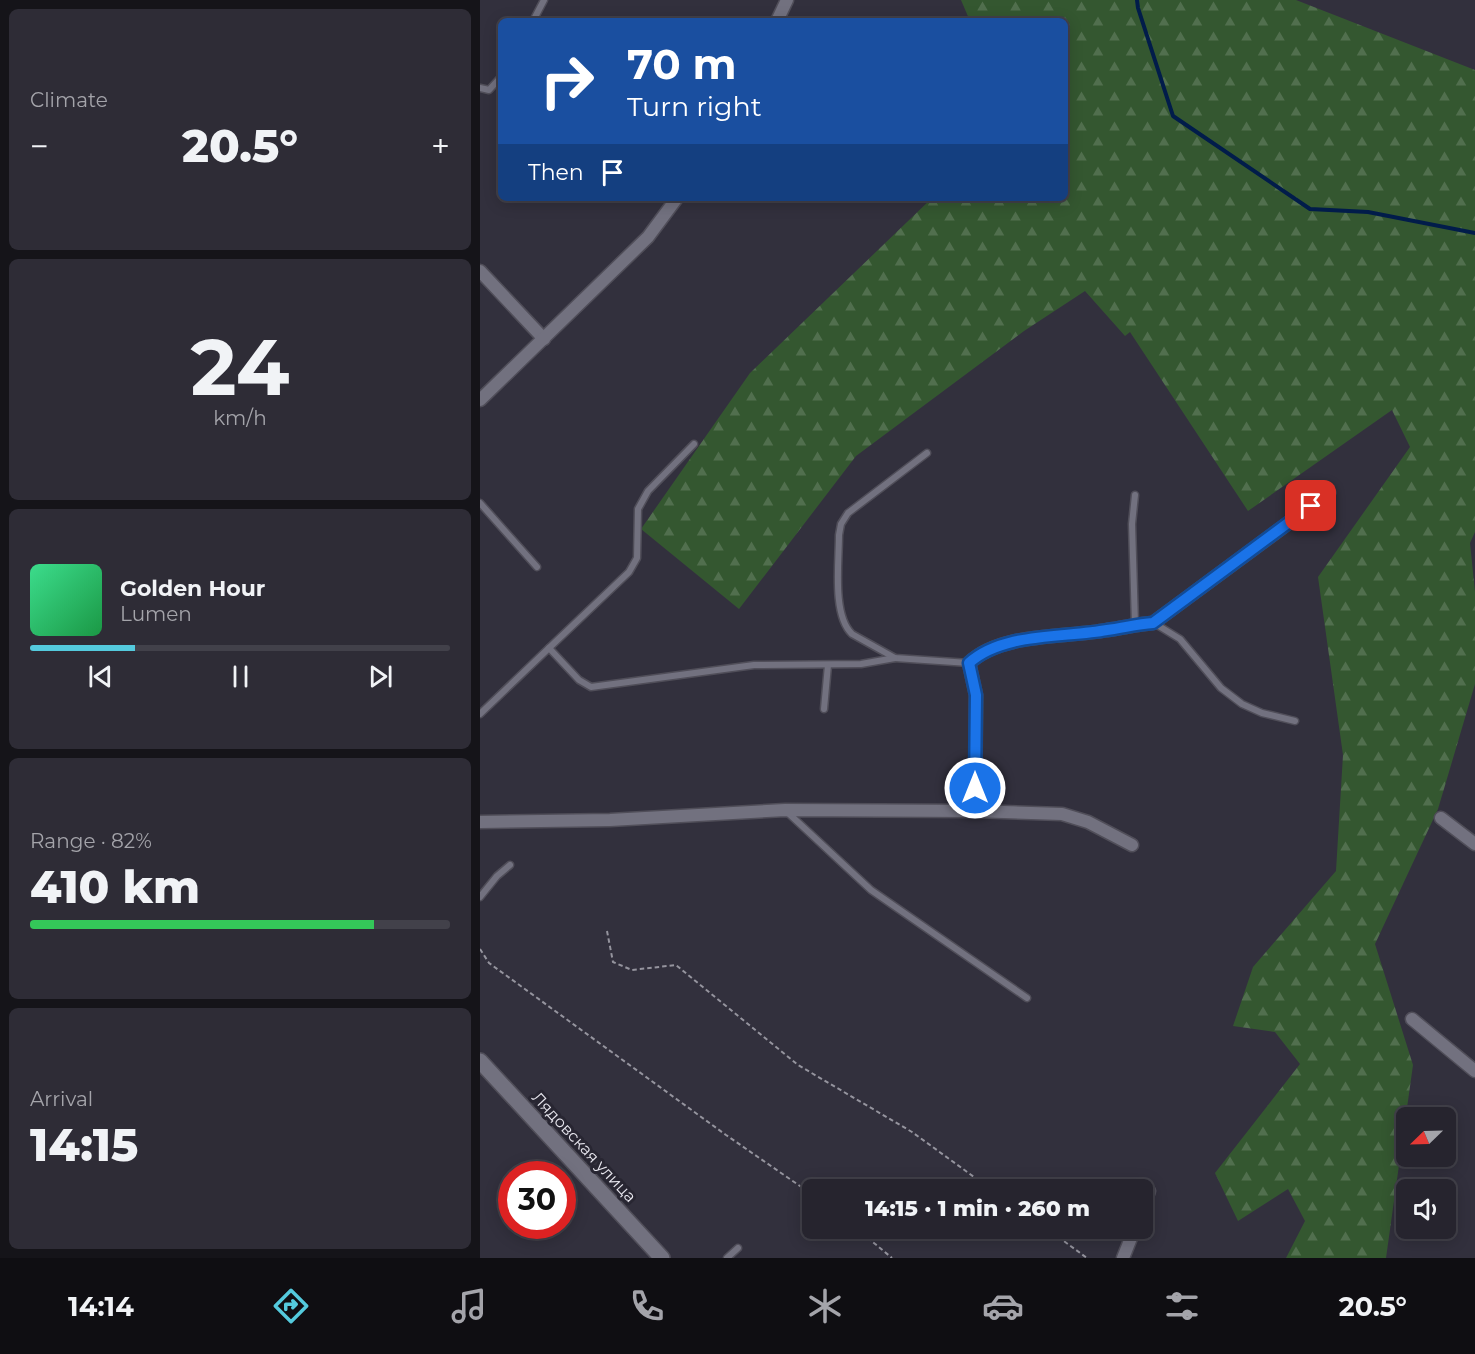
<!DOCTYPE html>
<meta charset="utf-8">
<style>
body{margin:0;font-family:Montserrat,sans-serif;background:#2e2c36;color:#f1f3f6;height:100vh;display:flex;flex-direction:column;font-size:22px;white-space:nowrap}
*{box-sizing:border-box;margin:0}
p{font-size:20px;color:#a4a4aa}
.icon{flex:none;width:33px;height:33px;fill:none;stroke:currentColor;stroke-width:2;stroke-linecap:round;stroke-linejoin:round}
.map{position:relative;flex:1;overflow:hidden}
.drawer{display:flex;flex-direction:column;gap:9px;padding:9px;background:#151419;width:480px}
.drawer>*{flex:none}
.guide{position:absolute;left:18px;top:18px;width:570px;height:183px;border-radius:9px;box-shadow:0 3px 15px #0003,0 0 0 2px #42414a;background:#1a4fa0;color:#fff;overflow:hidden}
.needle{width:39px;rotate:247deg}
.tools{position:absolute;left:916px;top:1107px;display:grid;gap:12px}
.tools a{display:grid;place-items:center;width:60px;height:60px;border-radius:9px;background:#26242e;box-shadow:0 3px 15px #0003,0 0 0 2px #42414a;font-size:30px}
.speed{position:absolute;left:18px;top:1161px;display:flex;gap:12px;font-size:30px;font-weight:700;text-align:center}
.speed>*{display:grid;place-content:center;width:78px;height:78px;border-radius:50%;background:#26242e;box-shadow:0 3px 15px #0003,0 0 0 2px #42414a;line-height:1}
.speed .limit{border:9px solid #d22;background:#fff;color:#111}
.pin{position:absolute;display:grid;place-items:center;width:51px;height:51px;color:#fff;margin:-26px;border-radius:12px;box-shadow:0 3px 9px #0006}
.me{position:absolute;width:66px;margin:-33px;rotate:0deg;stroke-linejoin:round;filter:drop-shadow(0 0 4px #0008)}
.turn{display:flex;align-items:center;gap:21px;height:126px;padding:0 30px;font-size:27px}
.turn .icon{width:78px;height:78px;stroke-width:2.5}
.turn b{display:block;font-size:42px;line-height:51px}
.then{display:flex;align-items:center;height:57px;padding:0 30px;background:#0003;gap:12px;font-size:22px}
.big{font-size:45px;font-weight:800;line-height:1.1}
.drawer .card{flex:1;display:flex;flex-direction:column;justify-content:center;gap:9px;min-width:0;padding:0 21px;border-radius:9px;background:#2e2c36}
.drawer .dial{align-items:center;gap:0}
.dial b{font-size:78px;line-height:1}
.song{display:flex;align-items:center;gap:18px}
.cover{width:72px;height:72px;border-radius:9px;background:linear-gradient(135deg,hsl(150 70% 55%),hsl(140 70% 35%))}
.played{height:6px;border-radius:3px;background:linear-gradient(90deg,#54cadd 25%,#42414a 25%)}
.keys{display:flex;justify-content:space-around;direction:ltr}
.heat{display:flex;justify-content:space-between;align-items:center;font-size:33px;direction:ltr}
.charge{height:9px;border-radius:4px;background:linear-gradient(90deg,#34c759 82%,#42414a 0)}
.trip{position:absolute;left:322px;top:1179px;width:351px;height:60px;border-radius:9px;background:#26242e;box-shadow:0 3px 15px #0003,0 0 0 2px #42414a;font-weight:800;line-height:60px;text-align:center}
.tab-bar{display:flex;height:96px;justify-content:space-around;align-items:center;background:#0f0e12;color:#a4a4aa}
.tab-bar .icon{width:42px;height:42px}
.tab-bar .on{color:#54cadd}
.tab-bar b{font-size:27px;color:#f1f3f6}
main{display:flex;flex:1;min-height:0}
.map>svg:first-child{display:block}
.forest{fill:url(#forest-firs)}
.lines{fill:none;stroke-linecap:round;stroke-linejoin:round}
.stream{stroke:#011c4a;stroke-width:4}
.lane-casing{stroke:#504e59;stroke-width:9}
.street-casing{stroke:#504e59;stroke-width:15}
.secondary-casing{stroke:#504e59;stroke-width:18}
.path{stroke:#95949e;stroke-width:2;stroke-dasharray:4.5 3;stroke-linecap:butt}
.lane{stroke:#72717f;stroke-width:6}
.street{stroke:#72717f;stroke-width:12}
.secondary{stroke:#72717f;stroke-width:15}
.route-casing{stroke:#114b97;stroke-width:15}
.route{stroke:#1a73e8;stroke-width:10}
.labels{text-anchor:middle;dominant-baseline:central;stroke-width:6;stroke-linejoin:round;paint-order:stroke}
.street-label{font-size:16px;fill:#e8e7ef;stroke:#282632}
</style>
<main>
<section class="drawer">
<div class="card"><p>Climate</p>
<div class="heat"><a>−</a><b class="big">20.5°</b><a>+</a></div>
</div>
<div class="card dial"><b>24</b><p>km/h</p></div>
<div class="card">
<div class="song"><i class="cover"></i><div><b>Golden Hour</b><p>Lumen</p></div></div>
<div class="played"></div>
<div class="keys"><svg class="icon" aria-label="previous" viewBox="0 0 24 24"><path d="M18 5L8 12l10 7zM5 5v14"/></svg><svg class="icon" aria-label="pause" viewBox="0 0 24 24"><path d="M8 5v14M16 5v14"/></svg><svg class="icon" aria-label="next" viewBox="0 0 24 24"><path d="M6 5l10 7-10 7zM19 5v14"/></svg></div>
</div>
<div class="card"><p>Range · 82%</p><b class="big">410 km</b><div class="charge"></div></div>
<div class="card"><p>Arrival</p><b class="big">14:15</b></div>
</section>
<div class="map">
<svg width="995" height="1258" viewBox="0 0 995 1258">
<defs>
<pattern id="forest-firs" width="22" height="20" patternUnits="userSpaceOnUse" patternTransform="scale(1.5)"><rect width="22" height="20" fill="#345730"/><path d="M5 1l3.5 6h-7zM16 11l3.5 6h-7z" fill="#516f4e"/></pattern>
</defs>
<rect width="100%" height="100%" fill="#32303d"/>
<path class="forest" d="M481,0H816L995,70V532L990,543L995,592V684L958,809L895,944L933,1065L906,1258H806L825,1221L808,1189L758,1221L735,1173L820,1064L795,1032L753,1026L773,967L856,871L863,755L838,577L930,447L912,410L768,511L650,332L645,336L605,291L544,331L376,456L259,609L161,529L270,373L452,198H585V21H490Z"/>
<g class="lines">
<path class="stream" d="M657,0L658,8L693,116L830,209L888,212L995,233"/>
<defs>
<g id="lane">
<path d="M53,21L64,0"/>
<path d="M0,88L9,90L21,77"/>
<path d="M447,453L368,513L361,524L359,535C359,562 352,615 372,634L415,658L489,663"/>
<path d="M655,495L652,524L655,624"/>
<path d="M0,503L57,567"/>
<path d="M674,623L700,639L741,688L762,704L782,713L815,721"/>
<path d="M69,648L149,572L157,558L158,509L168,491L214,444"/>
<path d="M344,709L348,665"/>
<path d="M0,714L69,648L99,680L111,687L274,665L381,664L415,658"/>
<path d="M306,811L391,890L547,998"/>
<path d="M0,897L17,876L30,865"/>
<path d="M247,1258L258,1248"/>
</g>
<g id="street">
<path d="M297,21L307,0"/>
<path d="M0,271L64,339"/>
<path d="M0,400L168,237L197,198"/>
<path d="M495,811L496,695L489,663C522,632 585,638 627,630C643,628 657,624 673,623L849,493"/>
<path d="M961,818L995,844"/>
<path d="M0,822L130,820L305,810L495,811L582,814L608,822L652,845"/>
<path d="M932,1019L995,1071"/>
<path d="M663,1207L669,1191"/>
<path d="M643,1258L655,1228"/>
</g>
<path id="secondary" d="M0,1061L182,1258"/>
</defs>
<use href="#lane" class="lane-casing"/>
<use href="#street" class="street-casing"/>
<use href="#secondary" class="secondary-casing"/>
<g class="path">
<path d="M127,931L133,962L152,970L196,965L318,1065L432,1132L512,1190"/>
<path d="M0,949L9,963L246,1135L333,1195"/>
<path d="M376,1228L412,1258"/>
<path d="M566,1228L607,1258"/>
</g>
<use href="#lane" class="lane"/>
<use href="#street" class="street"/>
<use href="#secondary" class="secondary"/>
</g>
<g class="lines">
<defs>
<path id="route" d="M495,788L496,695L489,663C523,632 585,638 627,630C643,628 657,624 673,623L831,506"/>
</defs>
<use href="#route" class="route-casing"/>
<use href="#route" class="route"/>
</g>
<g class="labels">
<g class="street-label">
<text transform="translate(104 1147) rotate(47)">Лядовская улица</text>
</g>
</g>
</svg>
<div class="tools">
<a><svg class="needle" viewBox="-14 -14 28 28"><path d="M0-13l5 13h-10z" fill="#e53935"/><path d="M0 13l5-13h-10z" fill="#a4a4aa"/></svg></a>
<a><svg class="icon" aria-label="sound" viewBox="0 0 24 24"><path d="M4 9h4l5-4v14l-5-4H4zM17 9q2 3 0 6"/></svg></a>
</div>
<div class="speed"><div class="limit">30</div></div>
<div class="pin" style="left:831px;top:506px;background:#d93025"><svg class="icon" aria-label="arrive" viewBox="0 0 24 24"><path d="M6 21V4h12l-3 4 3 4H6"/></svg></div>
<svg class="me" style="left:495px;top:788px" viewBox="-20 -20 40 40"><circle r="17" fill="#1a73e8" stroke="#fff" stroke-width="3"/><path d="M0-11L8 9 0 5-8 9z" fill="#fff"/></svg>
<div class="trip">14:15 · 1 min · 260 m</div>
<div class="guide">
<div class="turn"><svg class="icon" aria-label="right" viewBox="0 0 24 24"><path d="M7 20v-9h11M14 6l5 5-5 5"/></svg><div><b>70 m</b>Turn right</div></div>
<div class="then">Then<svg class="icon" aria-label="arrive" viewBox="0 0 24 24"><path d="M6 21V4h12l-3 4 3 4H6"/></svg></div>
</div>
</div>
</main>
<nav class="tab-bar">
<b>14:14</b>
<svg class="icon on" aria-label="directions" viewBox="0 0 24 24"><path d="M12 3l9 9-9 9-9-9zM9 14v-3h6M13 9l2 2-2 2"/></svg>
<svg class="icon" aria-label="music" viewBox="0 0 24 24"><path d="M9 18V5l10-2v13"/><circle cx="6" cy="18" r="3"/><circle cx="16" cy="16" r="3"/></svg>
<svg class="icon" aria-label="phone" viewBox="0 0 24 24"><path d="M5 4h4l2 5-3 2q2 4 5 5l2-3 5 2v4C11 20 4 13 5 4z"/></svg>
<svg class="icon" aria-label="climate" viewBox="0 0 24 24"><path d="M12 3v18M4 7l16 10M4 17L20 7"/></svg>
<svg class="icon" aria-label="car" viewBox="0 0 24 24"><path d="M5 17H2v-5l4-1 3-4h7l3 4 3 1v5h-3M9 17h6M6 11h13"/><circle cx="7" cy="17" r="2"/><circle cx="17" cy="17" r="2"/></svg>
<svg class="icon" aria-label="filters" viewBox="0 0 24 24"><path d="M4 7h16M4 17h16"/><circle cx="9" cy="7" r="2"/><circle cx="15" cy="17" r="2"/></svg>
<b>20.5°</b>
</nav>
